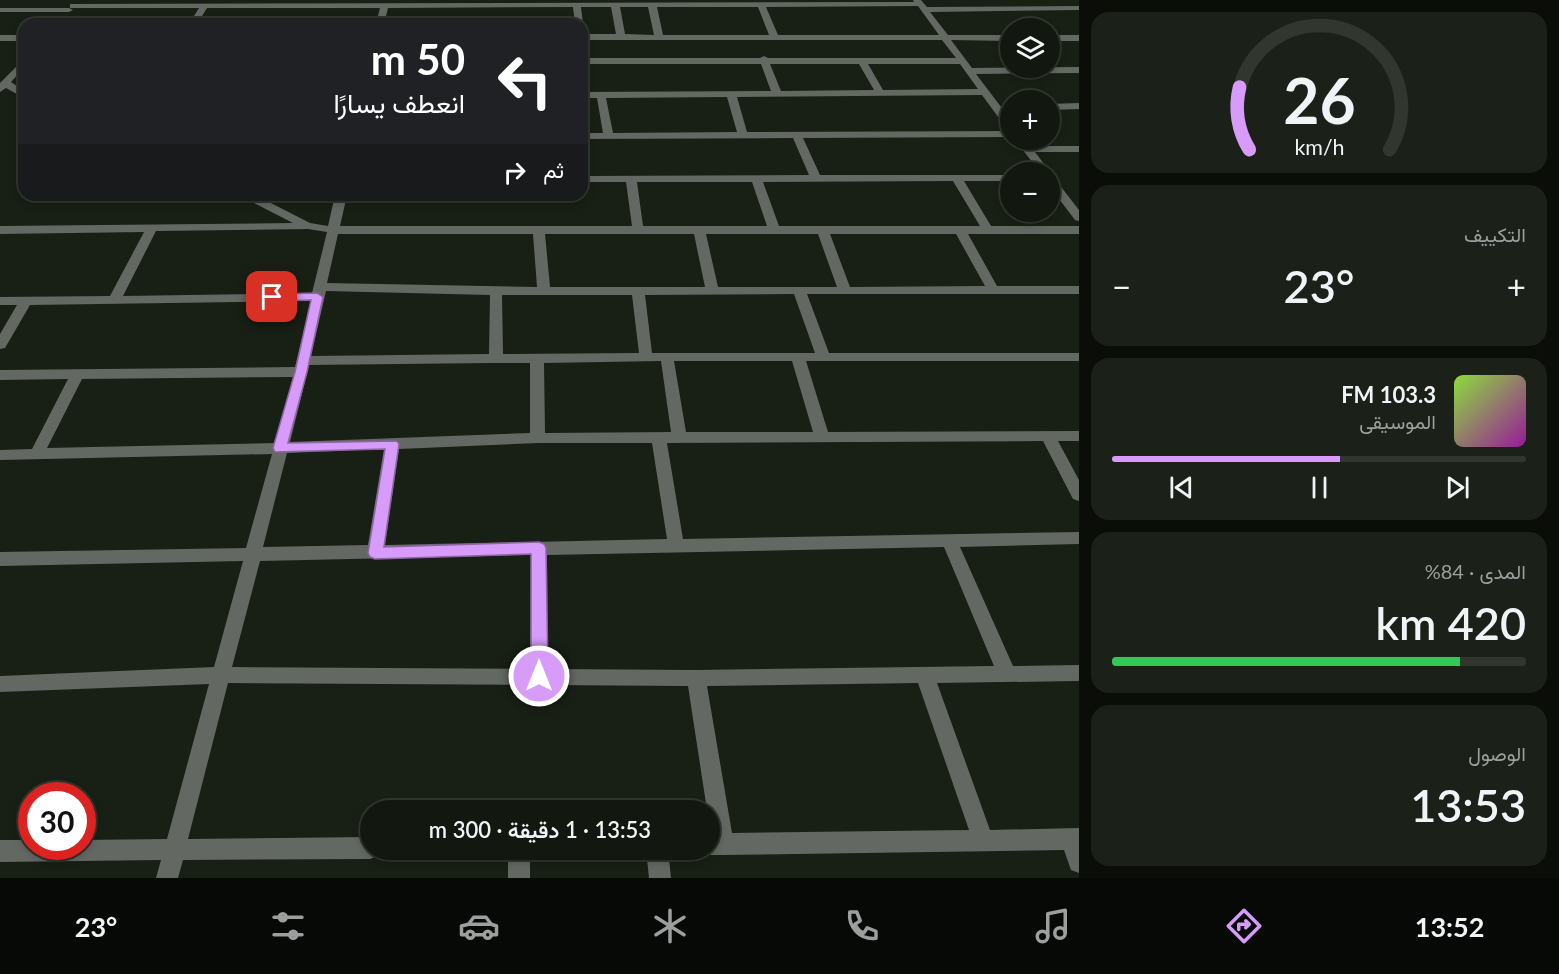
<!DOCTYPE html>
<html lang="ar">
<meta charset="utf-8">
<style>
body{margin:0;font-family:Lato,Vazirmatn,sans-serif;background:#1b2018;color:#f1f3f6;direction:rtl;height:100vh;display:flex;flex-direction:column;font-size:22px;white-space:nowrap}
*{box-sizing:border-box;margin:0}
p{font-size:20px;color:#9c9f9e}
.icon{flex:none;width:33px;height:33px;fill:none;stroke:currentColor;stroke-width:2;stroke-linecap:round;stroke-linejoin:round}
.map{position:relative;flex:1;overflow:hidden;direction:ltr}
.details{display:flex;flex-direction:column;gap:12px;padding:12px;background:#0a0d08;width:480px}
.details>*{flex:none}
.top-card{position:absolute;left:18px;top:18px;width:570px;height:183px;border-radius:18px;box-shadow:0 3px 9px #0003,0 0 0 2px #31362f;direction:rtl;background:#202124;color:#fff;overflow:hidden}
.fabs{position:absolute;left:1000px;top:18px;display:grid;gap:12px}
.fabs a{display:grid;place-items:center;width:60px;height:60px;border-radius:50%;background:#12170f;box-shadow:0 3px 9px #0003,0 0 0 2px #31362f;font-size:30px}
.speed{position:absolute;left:18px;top:782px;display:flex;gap:12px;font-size:30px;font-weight:700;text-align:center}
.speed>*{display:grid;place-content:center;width:78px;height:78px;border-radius:50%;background:#12170f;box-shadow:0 3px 9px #0003,0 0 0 2px #31362f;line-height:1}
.speed .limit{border:9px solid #d22;background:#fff;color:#111}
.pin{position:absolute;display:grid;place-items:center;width:51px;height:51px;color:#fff;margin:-26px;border-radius:12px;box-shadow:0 3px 9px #0006}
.me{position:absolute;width:66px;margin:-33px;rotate:0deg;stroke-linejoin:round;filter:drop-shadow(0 0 4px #0008)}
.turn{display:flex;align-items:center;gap:21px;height:126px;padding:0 24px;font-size:27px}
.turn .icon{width:78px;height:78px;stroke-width:2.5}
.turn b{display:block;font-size:42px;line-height:51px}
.then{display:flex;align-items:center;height:57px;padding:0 24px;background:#0003;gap:12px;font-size:22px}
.big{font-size:45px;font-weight:600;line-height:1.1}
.details .card{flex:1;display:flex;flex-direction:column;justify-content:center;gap:9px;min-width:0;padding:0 21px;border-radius:18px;background:#1b2018}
.details .dial{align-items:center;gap:0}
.dial svg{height:156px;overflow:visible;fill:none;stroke:#31362f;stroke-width:7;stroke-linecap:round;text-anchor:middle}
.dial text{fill:#f1f3f6;stroke:none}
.song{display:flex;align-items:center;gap:18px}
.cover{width:72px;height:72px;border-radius:9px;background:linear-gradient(135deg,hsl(90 70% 55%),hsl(300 70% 35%))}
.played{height:6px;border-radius:3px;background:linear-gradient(90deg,#d79bf9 55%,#31362f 55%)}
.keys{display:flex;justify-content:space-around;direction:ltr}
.heat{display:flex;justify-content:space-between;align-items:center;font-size:33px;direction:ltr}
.charge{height:9px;border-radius:4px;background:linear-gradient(90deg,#34c759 84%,#31362f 0)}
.trip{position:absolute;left:360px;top:800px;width:360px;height:60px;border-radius:30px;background:#12170f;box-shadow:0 3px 9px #0003,0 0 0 2px #31362f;font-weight:600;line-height:60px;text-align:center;direction:rtl}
.tabs{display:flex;height:96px;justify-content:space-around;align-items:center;background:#070906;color:#9c9f9e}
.tabs .icon{width:42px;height:42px}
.tabs .on{color:#d79bf9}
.tabs b{font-size:27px;color:#f1f3f6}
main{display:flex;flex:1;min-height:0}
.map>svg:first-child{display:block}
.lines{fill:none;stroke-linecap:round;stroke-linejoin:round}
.minor{fill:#646862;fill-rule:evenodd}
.route{fill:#d79bf9;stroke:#8c65a2;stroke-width:1.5}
</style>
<main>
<section class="details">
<div class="card dial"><svg viewBox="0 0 100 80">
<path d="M14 69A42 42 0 1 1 86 69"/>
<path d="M14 69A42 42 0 0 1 9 37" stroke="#d79bf9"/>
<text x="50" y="56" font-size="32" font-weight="700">26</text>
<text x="50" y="72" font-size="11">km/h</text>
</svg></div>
<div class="card"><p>التكييف</p>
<div class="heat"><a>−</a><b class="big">23°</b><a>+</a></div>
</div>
<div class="card">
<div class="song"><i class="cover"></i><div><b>103.3 FM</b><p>الموسيقى</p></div></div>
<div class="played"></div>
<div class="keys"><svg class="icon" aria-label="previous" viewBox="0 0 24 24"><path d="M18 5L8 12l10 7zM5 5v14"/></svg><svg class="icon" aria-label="pause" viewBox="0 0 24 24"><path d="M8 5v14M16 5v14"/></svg><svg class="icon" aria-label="next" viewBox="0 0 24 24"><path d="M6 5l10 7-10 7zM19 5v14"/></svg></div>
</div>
<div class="card"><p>المدى · 84%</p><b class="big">420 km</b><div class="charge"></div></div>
<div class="card"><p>الوصول</p><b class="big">13:53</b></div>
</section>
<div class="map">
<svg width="1079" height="878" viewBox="0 0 1079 878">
<rect width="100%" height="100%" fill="#181f14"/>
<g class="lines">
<g class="minor">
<path d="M913,0H921L927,7L1079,6V10L930,12L948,35H1011V41L951,40L972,68L1079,67V73L976,74L1011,120V130L1007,129L982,95L737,97L747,132L1011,131V137L803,138L820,175H1011V181H964L991,226H1079V234H968L997,286H1079V294H807L829,353H1079V361H806L828,432L1079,431V441H1058L1079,480V501L1073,499L1043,441L667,443L683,539L1079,532V544L960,547L1013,666L1079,665V681L937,683L990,830L1079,828V873L1071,870L1064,850L723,855H710L702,852L701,849H710V810H707L688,686L228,683L188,839L370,837V849H380L378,856L370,859L183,860L178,878H156L161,860L0,862V840H32V846H82V840L167,839L209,684L0,692V676L214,667L243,561L0,566V552L246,548L272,454L0,460V450L32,449L68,379L0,380V370L295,367L311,301L30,305L5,348L0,349V334L17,305H0V297L110,296L144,232L0,234V226L293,223L254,203L221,198L215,195L261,198L310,223L328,226L335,195H347L340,226H632L626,182H582V148L587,151L589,176L809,175L793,138L582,139V133H603L597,98H582V92L771,91L761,64H582V58H760L764,56L768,58H956L942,40H582V34H616L611,7H581L583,24L582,26L575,24L573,7L388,8L384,24H376L380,8H207L197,24H189L199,8H70V4L914,2ZM918,6L939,35H778L766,7ZM620,7H648L654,35L625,34ZM657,7H758L769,35H663ZM770,64H859L874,90L781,91ZM868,64H960L978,89L883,90ZM727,97L737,132L613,133L606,98ZM953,181L980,226H779L763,182ZM637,182H752L767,226H643ZM308,229L327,232L312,293L123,296L156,231ZM338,234H533L537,287L327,283ZM545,234H694L705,287H550ZM706,234H818L837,287H718ZM830,234H956L985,286L850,287ZM326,291L490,295L489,354L311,356ZM794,294L815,353H652L645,295ZM502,295H632L639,353L503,354ZM661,361L671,432L545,433L544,363ZM674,361H792L813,432H686ZM491,363H530V433L290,442L309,365ZM293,377L275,443L47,448L82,379ZM538,443H652L667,539L385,545L399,449ZM384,449L368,545L263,547L287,453ZM944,547L994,666L696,670L548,669L547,555ZM531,555L530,669L232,667L260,561ZM918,683L969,830L732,833L707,686Z"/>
<path d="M0,8H69L73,10L69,12H0Z"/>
<rect x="0" y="35" width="24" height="6"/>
<rect x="1050" y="35" width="29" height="6"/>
<path d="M24,59V68L11,82L24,91V98L6,88L0,92V83Z"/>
<path d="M1079,103V109L1050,110V104Z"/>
<path d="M1015,140H1025L1030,146H1079V152H1035L1050,172H1040Z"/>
<path d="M1050,177L1054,178L1079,210V221L1075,220L1050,187Z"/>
<rect x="508" y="849" width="22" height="29"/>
<path d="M646,849H668L671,878H649Z"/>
</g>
</g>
<path class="route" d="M317,293L323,297L307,372L288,443L397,441L399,444L384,547L539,542L544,544L546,548L548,676L545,681L539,683L533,681L531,676V554L375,559L370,557L368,553L385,449L275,452L273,448L295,372L311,300L272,301L267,297L272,294Z"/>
</svg>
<div class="fabs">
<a><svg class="icon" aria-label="layers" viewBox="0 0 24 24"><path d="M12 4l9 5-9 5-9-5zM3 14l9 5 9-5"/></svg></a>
<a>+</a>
<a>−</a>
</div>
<div class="speed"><div class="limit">30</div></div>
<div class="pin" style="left:272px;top:297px;background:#d93025"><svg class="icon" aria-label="arrive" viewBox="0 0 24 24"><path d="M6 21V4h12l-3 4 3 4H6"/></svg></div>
<svg class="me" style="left:539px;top:676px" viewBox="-20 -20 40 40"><circle r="17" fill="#d79bf9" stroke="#fff" stroke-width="3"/><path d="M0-11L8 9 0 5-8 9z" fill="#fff"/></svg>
<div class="trip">13:53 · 1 دقيقة · 300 m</div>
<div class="top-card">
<div class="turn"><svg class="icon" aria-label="left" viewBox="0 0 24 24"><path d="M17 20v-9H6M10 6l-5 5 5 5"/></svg><div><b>50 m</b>انعطف يسارًا</div></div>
<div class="then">ثم<svg class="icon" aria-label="right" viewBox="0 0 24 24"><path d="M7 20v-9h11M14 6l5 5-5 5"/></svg></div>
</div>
</div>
</main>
<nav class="tabs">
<b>13:52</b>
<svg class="icon on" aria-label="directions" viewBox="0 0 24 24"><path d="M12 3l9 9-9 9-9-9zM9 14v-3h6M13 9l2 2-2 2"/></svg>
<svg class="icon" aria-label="music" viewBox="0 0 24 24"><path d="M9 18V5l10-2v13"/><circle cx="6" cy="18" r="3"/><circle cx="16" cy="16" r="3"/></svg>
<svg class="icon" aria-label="phone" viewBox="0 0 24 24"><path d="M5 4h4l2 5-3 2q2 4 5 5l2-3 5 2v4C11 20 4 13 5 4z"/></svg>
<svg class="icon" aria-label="climate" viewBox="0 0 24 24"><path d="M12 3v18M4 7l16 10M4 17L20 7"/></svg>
<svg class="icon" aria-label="car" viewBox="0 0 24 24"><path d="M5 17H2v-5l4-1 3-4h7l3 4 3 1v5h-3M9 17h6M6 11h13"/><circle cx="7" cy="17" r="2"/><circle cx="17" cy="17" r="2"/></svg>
<svg class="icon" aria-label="filters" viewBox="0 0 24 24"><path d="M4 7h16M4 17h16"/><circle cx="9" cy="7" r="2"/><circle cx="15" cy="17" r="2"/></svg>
<b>23°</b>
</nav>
